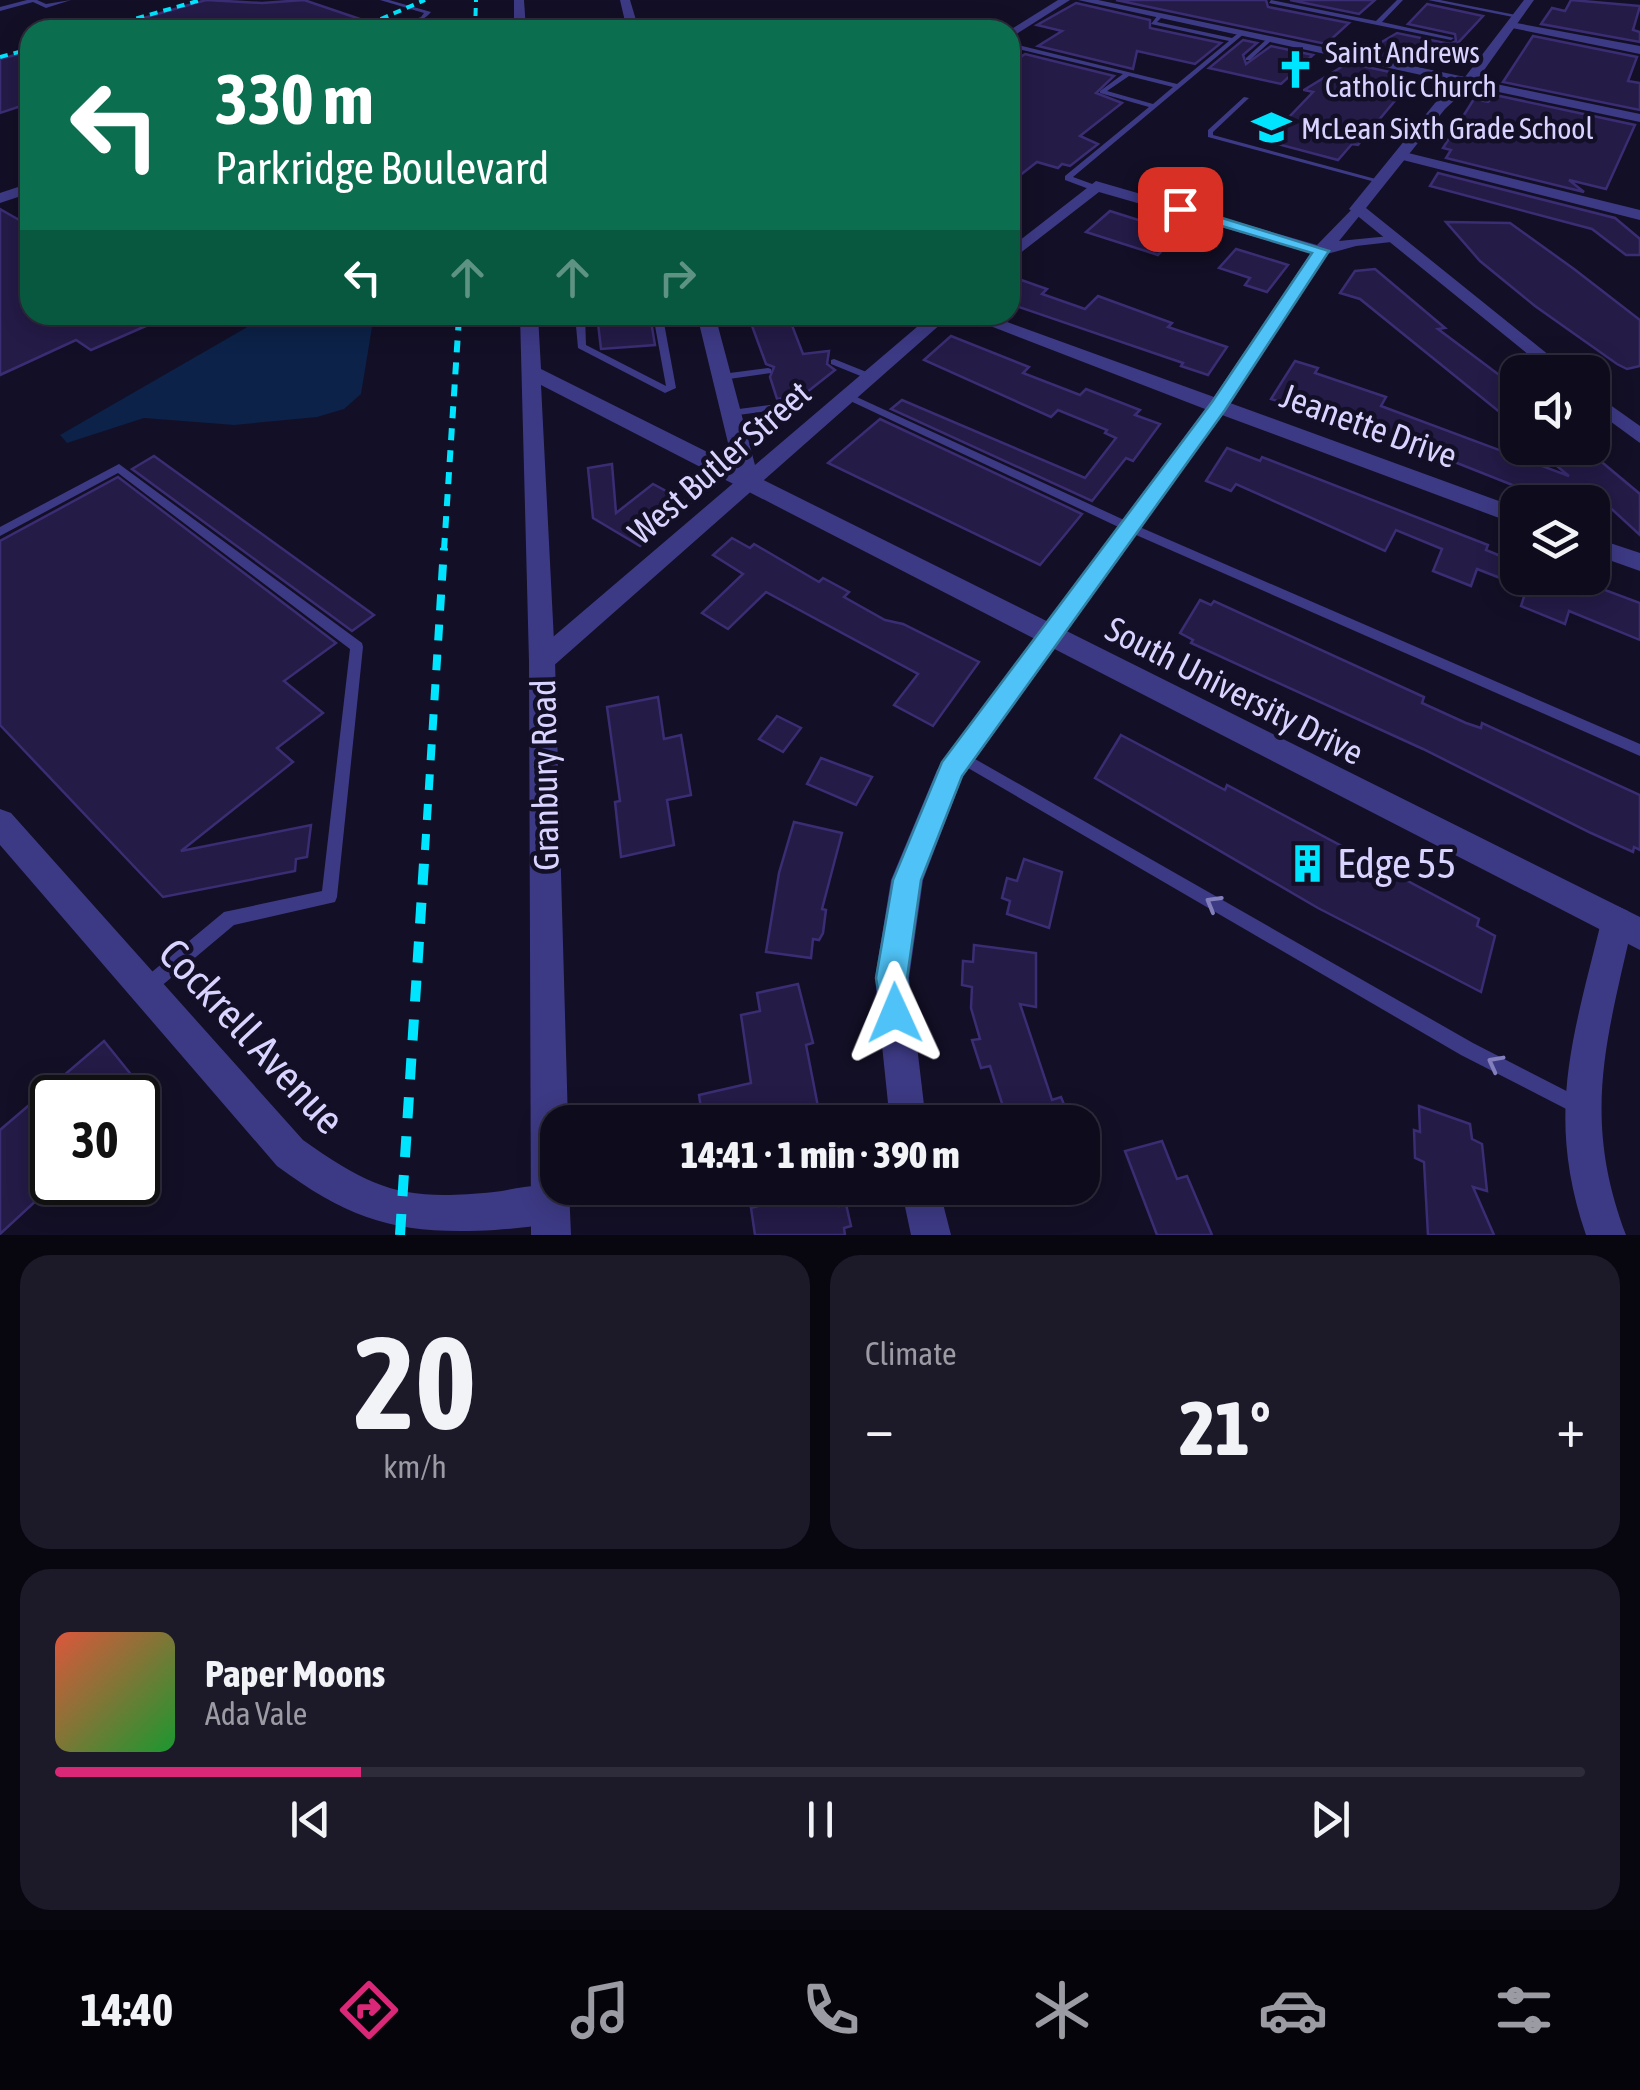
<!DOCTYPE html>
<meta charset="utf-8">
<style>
body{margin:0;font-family:"Asap Condensed",sans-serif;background:#1c1929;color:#f1f3f6;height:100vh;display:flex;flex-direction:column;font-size:38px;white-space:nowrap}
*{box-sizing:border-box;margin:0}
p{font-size:32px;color:#9b9ba3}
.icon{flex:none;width:55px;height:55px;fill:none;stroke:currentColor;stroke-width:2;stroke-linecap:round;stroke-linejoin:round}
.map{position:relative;height:1235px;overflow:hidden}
.sheet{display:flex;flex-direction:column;gap:20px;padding:20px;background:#08060f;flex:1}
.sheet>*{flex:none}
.top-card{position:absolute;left:20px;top:20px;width:1000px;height:305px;border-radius:30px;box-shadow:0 5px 25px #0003,0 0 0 2px #2e2b3b;background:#0b6e4f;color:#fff;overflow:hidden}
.buttons{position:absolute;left:1500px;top:355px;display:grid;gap:20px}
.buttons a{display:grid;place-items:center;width:110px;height:110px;border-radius:20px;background:#0e0b1c;box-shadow:0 5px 25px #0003,0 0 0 2px #2e2b3b;font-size:50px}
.speed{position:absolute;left:30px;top:1075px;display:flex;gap:20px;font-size:50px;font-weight:700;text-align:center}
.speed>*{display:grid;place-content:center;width:130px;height:130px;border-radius:50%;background:#0e0b1c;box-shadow:0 5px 25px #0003,0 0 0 2px #2e2b3b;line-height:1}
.speed .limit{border:5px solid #111;border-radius:15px;background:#fff;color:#111}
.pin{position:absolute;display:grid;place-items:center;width:85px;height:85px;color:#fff;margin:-42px;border-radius:20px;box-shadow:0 5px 15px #0006}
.me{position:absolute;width:110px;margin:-55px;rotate:359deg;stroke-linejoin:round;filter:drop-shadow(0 0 8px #0008)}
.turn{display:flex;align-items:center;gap:35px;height:210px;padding:0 30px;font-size:45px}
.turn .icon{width:130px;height:130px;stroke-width:2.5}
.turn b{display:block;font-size:70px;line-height:85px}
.lanes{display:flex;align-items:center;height:95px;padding:0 30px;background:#0003;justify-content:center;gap:50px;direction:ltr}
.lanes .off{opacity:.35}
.big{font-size:75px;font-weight:800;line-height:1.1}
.sheet .card{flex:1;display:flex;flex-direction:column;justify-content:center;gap:15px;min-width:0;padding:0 35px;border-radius:30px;background:#1c1929}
.sheet .dial{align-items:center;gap:0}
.dial b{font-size:130px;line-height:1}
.song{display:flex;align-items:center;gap:30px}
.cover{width:120px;height:120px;border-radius:15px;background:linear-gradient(135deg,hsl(10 70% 55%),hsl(130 70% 35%))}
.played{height:10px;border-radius:5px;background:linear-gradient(90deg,#db2777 20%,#2e2b3b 20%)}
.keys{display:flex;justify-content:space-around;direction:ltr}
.heat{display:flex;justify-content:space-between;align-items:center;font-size:55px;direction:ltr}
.sheet .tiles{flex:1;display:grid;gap:20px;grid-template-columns:1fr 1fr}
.card:last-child{grid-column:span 2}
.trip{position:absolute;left:540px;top:1105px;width:560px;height:100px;border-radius:30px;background:#0e0b1c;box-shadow:0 5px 25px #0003,0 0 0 2px #2e2b3b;font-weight:800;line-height:100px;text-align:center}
.menu{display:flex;height:160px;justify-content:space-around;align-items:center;background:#06040b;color:#9b9ba3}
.menu .icon{width:70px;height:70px}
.menu .current{color:#db2777}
.menu b{font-size:45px;color:#f1f3f6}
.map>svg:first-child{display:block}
.water{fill:#0c2248}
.building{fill:#241b47;stroke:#3b2d73;stroke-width:2.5}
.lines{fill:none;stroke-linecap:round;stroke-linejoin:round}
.service{fill:#3d3a85;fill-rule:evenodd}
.minor{fill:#3d3a85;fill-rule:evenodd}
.tertiary{fill:#3d3a85;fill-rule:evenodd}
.rail-far4{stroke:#00e5ff;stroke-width:4;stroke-dasharray:8 6;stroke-linecap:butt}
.rail-far3{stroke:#00e5ff;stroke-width:5;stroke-dasharray:10 8;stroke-linecap:butt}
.rail-far2{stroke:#00e5ff;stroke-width:6;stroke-dasharray:12 10;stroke-linecap:butt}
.rail-far1{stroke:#00e5ff;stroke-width:8;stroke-dasharray:16 14;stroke-linecap:butt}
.rail{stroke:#00e5ff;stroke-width:10;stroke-dasharray:21 18;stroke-linecap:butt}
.oneway{stroke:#837fbc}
.route{fill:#4fc3f7;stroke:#337fa1;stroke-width:2.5}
.labels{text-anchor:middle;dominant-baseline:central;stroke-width:9;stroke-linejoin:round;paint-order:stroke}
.far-poi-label{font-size:30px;fill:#d9d4ff;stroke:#130f26;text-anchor:start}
.street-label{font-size:35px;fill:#d9d4ff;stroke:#130f26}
.near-poi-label{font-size:42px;fill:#d9d4ff;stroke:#130f26;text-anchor:start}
.near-street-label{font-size:42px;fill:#d9d4ff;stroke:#130f26}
</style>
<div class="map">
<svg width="1640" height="1235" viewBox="0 0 1640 1235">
<rect width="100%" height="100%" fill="#130f26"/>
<path class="water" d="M268,315H374L361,394L344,409L317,417L234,425L144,418L67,443L60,435Z"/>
<g class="building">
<path d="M206,0L262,3L304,0L360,19L325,30H124L123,24Z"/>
<path d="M1116,0H1266L1268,7L1349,23L1326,44Z"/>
<path d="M1290,0H1375L1359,14Z"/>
<path d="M1571,0L1640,6L1633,30L1640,32V42L1541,24L1552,8L1565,11Z"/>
<path d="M1076,3L1150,20V28L1221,43L1195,64L1137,51L1133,69L1038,46L1062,31L1037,25Z"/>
<path d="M1427,4L1483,16L1442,60L1418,59L1415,63L1365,52L1397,33L1450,44L1456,41L1455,34L1408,24Z"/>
<path d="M1533,36L1637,57L1628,81L1640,83V110L1503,82Z"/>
<path d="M1243,40L1257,43L1243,55L1246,64L1271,46L1313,55L1281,84L1209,68Z"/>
<path d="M30,51V103L0,113V59Z"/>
<path d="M1025,54L1114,76L1096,93L1122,103L1080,136L1098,144L1070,166L1062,164L1058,168L1037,162L1010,183V64Z"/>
<path d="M1348,63L1404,75L1388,95L1398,97L1358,145L1352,144L1338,160L1266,141L1313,92L1304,90Z"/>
<path d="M1495,95L1635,125L1606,189L1569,180L1584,192L1446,158L1451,150L1443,148L1474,99L1488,102Z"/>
<path d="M1438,173L1615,218L1640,239V255H1626L1592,229L1430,186Z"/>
<path d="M0,209L21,221L30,218V315H171L91,350L76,340L0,375Z"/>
<path d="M1110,211L1151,224L1179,232L1158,255L1086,232Z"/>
<path d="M1446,222L1510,223L1574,269L1640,320V366L1627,369L1617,364L1535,306L1480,261Z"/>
<path d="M1236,249L1246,252L1288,265L1267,292L1245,285L1250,278L1219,268Z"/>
<path d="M1375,269L1445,328L1438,329L1518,389V427L1360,299L1340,293L1355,271Z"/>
<path d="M1010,276L1047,289L1042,294L1085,309L1098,296L1172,323L1168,327L1227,347L1208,375L1181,366L1183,363L1010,304Z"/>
<path d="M597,315H650L655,345L601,349Z"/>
<path d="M748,315H788L803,354L829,351L827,364L835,370L802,396L777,399L770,377L774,367L766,364Z"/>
<path d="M951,336L1029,367L1023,373L1080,395L1086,389L1140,410L1135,415L1160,424L1133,461L1126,458L1092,501L891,409L902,400L1085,478L1116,438L1105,433L1107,430L1058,410L1051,417L924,360Z"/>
<path d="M1295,361L1318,368L1315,373L1386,397L1381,406L1569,476L1535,448H1585L1640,494V535L1604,502H1555L1389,436L1271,399Z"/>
<path d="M880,419L1082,514L1040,565L828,463Z"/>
<path d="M1227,448L1260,461L1262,457L1488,545L1486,550L1518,563V585L1477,569L1471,586L1433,571L1442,549L1396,530L1385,551L1236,484L1231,491L1206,481Z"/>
<path d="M154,456L374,615L352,631L132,469Z"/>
<path d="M612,464L616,513L653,484L690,504L640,546L593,518L588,468Z"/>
<path d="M118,477L336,643L284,681L323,713L277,748L293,762L181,851L311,825L307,857L296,859L295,871L163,897L0,725V541Z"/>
<path d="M732,538L750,548L754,544L819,582L823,578L849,592L844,597L885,620L903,624L979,662L933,726L894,705L918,674L766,592L728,629L702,613L743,574L713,555Z"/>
<path d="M1530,578H1573L1640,603V640L1569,611L1565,624L1521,606Z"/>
<path d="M1200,600L1211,605L1214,601L1424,697L1422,703L1466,723L1481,728L1482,723L1640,795V850L1634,847L1633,852L1591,833L1423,749L1191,643L1193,640L1180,633Z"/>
<path d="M658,697L664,739L681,735L691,795L667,800L674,845L621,857L615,802L620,801L607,707Z"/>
<path d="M777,716L801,728L783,752L759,739Z"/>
<path d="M1121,735L1225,790L1227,785L1479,919L1477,926L1495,936L1481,992L1318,908L1095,778Z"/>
<path d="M821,758L872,777L856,805L807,784Z"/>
<path d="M794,822L842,833L822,909L826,910L823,933L819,940L813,939L811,958L766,952L779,873Z"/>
<path d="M1024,859L1062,872L1049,928L1007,914L1010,901L1002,898L1007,878L1017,881Z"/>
<path d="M974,945L1036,953V1007L1020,1004L1052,1100L1061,1097L1071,1122H1008L990,1066L981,1068L972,1040L980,1039L971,1008L972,987L962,985L963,961L973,962Z"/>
<path d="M798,984L813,1043L806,1045L821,1122H703L699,1095L751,1083L741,1015L760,1011L757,993Z"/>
<path d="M104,1041L150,1098H52V1186L0,1234V1130Z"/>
<path d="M1419,1106L1470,1124L1472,1139L1482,1144L1487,1191L1473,1187L1494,1235H1428L1424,1162L1415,1158L1414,1130L1420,1132Z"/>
<path d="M1162,1141L1177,1179L1187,1176L1212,1235H1157L1125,1151Z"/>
<path d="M825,1188H834L839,1206L846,1204L851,1226L844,1228L845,1235H755L751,1208Z"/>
</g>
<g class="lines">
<g class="service">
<path d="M27,0H37L46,4L71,0L46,8L33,2L0,11V7Z"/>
<path d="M380,0H389L431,12C421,24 400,30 385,30L421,17L424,13Z"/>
<path d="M1271,0L1376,21L1397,0H1403L1382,22L1454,38L1451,40L1269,3Z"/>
<path d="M1428,0H1440L1521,16L1518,18Z"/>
<path d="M1158,15L1163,16L1157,22L1232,38L1240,32L1245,33L1073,177L1095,185V189H1089L1065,180V176L1149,107L1100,93V91L1123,74L1010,47V43L1177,84L1229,41L1151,24ZM1129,76L1173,87L1153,104L1107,91Z"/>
<path d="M1268,38L1273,39L1250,60H1246V58Z"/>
<path d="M1244,97L1249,98L1213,132V135L1383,181L1379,183L1208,137V130Z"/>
<path d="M575,315H585L586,345L666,386L653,315H663V318L708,315L703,318L664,323L676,388L665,393L578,348Z"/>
<path d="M834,359L874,375L876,377L874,379H868L831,364V360Z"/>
<path d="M768,368L771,369V373L722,380L717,377L722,374Z"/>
<path d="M848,393L1135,525L1640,744V756L1127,531L844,398V394Z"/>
<path d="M793,402L797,403V407L731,416L726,413L731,410Z"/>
<path d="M119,464L362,643L363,647L337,897L335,902L234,925L153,993L147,995L141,993L139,987L141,981L224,912L322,891L350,649L118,473L0,536V527Z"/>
<path d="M961,751L1473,1043L1586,1101L1589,1107L1586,1113L1580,1116L1574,1113L1461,1055L956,761L954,757L956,753Z"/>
</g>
<g class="minor">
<path d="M620,0H630L639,30H627Z"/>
<path d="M1058,0H1070L1010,38V30Z"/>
<path d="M524,22L520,27L461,30L467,27Z"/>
<path d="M1511,22L1640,46V54L1507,27Z"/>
<path d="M1400,151L1640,210V220L1395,158L1393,155Z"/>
<path d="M1096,181L1317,245L1357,204L1365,209L1339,241L1400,235V241L1356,246L1327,254L1230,403L1518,508V525L1222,415L963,776L923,880L909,978L926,1122H890L875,978L891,880L937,770L1205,409L962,315H988L1214,397L1311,253L1099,192L1010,261V248Z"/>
<path d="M30,183V193L0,203V193Z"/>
<path d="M697,315H715L755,465L931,315H951L551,668L542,671L533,668L529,661L533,654L737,480Z"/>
<path d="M1592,537L1640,553V571L1592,554Z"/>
<path d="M0,809L11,813L303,1140C375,1191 404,1201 494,1192C517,1189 542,1181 564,1190L569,1204L564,1218C542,1227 518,1228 495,1230C399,1235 353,1222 277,1166L0,845Z"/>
<path d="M1617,906L1628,911L1633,922C1607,1039 1581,1116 1626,1235H1586C1545,1115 1573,1038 1601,922L1606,911Z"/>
<path d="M901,1188H939L951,1235H911Z"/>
</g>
<g class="tertiary">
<path d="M514,0H524L526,30H514Z"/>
<path d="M1078,0H1098L1465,77L1524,0H1534L1477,80L1640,114V122L1470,86L1445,109L1366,208L1570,372H1550L1349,209L1435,103L1458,83Z"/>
<path d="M520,315H538L541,369L1640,917V950L541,385L555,661L568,1122H558V1188H569L571,1235H531L529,661Z"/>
<path d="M1592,392L1640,426V443L1592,408Z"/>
</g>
<g class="rail-far4">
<path d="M96,30L201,0"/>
<path d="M355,30L425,0"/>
<path d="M475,30L476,0"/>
<path d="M0,57L30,49"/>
</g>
<path class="rail-far3" d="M459,319V315"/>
<path class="rail-far2" d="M444,550L459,317"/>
<path class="rail-far1" d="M425,850L444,548"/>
<path class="rail" d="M400,1235L425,847"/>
</g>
<defs><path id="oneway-chevron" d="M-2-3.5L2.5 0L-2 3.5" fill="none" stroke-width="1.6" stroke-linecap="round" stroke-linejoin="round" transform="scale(2.5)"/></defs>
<g class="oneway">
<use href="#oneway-chevron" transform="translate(1213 903) rotate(-150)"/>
<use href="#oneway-chevron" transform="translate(1495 1063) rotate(-152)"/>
</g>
<path class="route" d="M1180,205L1329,251L1225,410L962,776L921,880L907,978L910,1013L906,1024L895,1028L884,1024L876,978L893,880L942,762L1212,402L1312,253L1175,212L1173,209Z"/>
<defs>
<symbol id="church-bare" viewBox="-9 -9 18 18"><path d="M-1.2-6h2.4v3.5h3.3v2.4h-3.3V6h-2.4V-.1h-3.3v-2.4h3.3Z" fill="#00e5ff" stroke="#130f26" stroke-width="2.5" paint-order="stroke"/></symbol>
<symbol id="school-bare" viewBox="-9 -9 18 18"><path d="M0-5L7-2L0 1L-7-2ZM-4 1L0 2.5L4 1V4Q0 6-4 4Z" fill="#00e5ff" stroke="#130f26" stroke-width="2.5" paint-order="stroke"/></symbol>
<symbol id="building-bare" viewBox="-9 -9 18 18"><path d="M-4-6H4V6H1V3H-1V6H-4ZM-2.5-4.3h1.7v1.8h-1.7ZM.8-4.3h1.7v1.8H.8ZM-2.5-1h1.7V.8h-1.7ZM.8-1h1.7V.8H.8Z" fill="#00e5ff" stroke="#130f26" stroke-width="2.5" paint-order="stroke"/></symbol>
</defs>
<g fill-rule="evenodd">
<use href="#church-bare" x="1268" y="42" width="55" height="55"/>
<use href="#school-bare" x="1244" y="100" width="55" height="55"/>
<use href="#building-bare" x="1280" y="836" width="55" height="55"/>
</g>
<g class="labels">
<g class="far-poi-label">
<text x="1325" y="52">Saint Andrews<tspan x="1325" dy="34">Catholic Church</tspan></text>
<text x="1301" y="128">McLean Sixth Grade School</text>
</g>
<g class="street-label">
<text transform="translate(1369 425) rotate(20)">Jeanette Drive</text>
<text transform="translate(719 462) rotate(-41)">West Butler Street</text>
<text transform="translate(1235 690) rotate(27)">South University Drive</text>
<text transform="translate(544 775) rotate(-91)">Granbury Road</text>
</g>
<g class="near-poi-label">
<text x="1337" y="863">Edge 55</text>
</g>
<g class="near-street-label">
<text transform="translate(252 1036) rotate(47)">Cockrell Avenue</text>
</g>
</g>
</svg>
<div class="buttons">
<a><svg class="icon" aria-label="sound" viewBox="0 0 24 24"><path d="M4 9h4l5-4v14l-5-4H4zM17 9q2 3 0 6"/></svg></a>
<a><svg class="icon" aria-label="layers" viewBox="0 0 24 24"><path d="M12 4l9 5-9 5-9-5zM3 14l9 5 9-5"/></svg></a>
</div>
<div class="speed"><div class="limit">30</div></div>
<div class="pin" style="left:1180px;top:209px;background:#d93025"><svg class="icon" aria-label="arrive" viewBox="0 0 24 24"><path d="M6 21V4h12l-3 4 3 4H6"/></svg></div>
<svg class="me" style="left:895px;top:1013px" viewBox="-20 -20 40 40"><path d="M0-17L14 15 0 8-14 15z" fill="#4fc3f7" stroke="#fff" stroke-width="4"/></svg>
<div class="trip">14:41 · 1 min · 390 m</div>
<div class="top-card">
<div class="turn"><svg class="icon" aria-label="left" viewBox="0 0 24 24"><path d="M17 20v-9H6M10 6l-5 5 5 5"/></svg><div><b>330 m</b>Parkridge Boulevard</div></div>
<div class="lanes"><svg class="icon" aria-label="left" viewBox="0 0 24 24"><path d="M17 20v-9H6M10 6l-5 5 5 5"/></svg><svg class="icon off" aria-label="ahead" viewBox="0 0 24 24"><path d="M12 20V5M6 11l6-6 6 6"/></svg><svg class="icon off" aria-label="ahead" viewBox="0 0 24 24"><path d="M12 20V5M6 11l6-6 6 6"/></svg><svg class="icon off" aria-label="right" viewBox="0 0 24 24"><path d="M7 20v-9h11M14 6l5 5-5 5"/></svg></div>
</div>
</div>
<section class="sheet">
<div class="tiles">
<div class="card dial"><b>20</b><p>km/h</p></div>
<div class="card"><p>Climate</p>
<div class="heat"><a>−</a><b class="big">21°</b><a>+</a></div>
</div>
<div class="card">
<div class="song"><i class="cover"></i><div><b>Paper Moons</b><p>Ada Vale</p></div></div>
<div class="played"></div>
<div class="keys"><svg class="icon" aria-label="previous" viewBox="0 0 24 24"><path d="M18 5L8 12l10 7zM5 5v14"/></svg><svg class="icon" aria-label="pause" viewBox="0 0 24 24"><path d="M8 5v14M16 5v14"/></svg><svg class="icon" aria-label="next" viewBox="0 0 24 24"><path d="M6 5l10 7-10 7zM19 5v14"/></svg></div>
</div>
</div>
</section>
<nav class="menu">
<b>14:40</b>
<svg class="icon current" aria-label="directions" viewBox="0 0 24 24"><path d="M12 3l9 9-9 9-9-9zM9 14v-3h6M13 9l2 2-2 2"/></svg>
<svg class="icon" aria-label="music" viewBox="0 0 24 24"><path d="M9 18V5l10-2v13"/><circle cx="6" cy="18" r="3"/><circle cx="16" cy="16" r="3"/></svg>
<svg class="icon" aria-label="phone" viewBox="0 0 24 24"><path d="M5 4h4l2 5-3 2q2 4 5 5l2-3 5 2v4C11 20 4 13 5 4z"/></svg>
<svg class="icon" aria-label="climate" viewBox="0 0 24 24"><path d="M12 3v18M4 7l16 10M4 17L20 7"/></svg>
<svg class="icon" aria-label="car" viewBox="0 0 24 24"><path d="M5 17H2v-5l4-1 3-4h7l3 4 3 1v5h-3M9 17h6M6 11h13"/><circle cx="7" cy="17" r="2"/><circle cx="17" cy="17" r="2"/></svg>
<svg class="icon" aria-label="filters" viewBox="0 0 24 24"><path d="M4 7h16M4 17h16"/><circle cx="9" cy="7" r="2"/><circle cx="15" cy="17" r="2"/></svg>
</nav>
